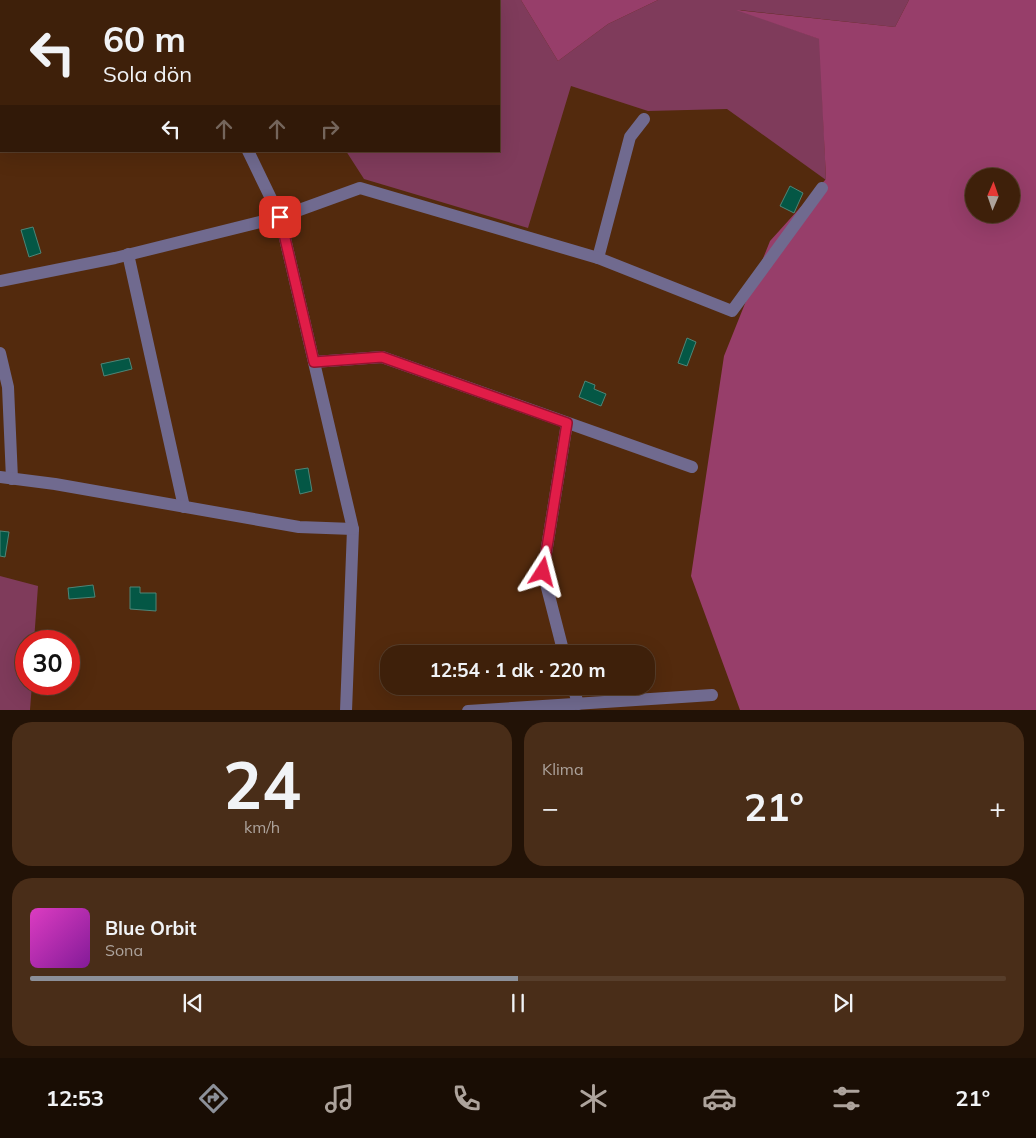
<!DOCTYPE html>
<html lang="tr">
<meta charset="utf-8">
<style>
body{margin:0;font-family:Mulish,sans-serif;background:#492d18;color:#f1f3f6;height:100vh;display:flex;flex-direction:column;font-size:19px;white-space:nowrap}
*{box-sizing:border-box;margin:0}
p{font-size:16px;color:#ada39c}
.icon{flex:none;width:28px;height:28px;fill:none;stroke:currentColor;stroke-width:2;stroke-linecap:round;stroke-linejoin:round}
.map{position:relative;height:710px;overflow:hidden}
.details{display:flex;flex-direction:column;gap:12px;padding:12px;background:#221206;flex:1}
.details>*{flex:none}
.guide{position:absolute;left:0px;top:0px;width:500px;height:152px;box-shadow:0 5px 20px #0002,0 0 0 1px #573e2b;background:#3e200a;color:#f1f3f6;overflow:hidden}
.needle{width:32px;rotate:2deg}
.fabs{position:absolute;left:965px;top:168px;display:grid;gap:10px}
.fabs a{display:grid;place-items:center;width:55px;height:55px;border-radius:50%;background:#3e200a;box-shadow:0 5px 20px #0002,0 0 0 1px #573e2b;font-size:25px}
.speed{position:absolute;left:15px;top:630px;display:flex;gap:10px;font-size:25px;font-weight:700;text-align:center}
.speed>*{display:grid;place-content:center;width:65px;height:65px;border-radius:50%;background:#3e200a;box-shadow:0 5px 20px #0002,0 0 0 1px #573e2b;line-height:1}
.speed .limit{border:8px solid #d22;background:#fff;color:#111}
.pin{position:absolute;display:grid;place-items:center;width:42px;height:42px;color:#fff;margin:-21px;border-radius:10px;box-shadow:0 2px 8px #0006}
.me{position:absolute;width:55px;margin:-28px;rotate:9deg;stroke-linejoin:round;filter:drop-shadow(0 0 4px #0008)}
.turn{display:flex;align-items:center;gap:18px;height:105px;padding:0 20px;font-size:22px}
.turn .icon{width:65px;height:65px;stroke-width:2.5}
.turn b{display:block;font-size:35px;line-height:42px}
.lanes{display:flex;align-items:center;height:48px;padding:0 20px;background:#0003;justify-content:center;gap:25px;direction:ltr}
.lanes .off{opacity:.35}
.big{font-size:38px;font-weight:700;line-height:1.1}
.details .tile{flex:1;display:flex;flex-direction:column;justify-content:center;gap:8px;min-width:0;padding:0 18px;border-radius:20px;background:#492d18}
.details .dial{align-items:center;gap:0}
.dial b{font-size:65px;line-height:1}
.song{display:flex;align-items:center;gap:15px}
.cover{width:60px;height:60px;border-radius:8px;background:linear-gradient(135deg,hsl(310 70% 55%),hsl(290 70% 35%))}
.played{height:5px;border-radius:2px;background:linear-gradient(90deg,#8c9099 50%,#573e2b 50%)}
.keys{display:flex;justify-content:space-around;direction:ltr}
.heat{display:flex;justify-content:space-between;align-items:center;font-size:28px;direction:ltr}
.details .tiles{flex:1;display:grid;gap:12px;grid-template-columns:1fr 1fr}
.tile:last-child{grid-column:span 2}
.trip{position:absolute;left:380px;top:645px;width:275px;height:50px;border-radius:20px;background:#3e200a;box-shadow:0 5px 20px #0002,0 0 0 1px #573e2b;font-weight:700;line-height:50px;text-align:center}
.dock{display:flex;height:80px;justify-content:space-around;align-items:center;background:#190d04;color:#ada39c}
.dock .icon{width:35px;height:35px}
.dock .selected{color:#8c9099}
.dock b{font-size:22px;color:#f1f3f6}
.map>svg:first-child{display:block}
.green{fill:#7f3b5b}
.forest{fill:#973e6a;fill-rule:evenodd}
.water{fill:#045745;stroke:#4e8577}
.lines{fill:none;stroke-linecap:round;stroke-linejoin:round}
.minor{stroke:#706a8f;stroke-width:12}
.route-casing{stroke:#92132f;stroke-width:12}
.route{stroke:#e11d48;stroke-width:9}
</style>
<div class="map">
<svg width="1036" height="711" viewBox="0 0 1036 711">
<rect width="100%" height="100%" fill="#532a0d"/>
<g class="green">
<path d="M253,0H521L558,61L608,24L658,0H909L895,27L739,10L820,39L826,180L727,109L648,111L571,86L528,228L364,179L346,151H499V1Z"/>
<path d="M0,576L38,586L34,641H26V684H32L30,710H0Z"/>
</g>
<g class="forest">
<path d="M521,0H658L608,24L558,61Z"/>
<path d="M909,0H1036V710H740L691,576L724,356L770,241L826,179L819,39L736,10L895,27ZM974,176H1011V214H974Z"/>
</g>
<g class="water">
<path d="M790,186L803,193L794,213L780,206Z"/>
<path d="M33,227L41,253L29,257L21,230Z"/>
<path d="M687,338L696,342L687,366L678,363Z"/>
<path d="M129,358L132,369L104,376L101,364Z"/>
<path d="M585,381L595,385L594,389L606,394L601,406L579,397Z"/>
<path d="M308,468L312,491L300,494L295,470Z"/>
<path d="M0,531L9,532L5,557L0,556Z"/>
<path d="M93,585L95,597L69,599L68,588Z"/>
<path d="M130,587H140V593H156V611L130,609Z"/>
<rect x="457" y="649" width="62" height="5"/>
</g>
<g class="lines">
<g class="minor">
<path d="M6,1V0"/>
<path d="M201,1V0"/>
<path d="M0,77L1,60"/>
<path d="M248,151L280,217L353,529L346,711"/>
<path d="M128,254L184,507"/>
<path d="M598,258L630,137L644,119"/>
<path d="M0,281L115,258L280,217L360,188L598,258L732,311L822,188"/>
<path d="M0,353L8,387L12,479"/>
<path d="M314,362L382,357L692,467"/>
<path d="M0,477L55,484L299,527L353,529"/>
<path d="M564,654L543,572L567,423"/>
<path d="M573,686L578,704"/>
<path d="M468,711L712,695"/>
</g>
</g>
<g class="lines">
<defs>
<path id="route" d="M280,217L314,362L382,357L567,423L543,572"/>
</defs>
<use href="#route" class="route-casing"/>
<use href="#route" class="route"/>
</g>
</svg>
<div class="fabs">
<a><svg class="needle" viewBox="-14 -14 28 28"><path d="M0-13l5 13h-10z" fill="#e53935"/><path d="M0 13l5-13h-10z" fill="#ada39c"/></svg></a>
</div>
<div class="speed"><div class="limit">30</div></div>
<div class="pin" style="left:280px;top:217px;background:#d93025"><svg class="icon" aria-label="arrive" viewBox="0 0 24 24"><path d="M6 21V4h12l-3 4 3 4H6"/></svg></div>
<svg class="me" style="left:543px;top:572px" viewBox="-20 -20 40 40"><path d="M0-17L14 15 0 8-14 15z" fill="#e11d48" stroke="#fff" stroke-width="4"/></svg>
<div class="trip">12:54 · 1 dk · 220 m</div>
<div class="guide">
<div class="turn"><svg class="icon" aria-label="left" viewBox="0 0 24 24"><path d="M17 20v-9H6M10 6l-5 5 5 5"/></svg><div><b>60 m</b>Sola dön</div></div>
<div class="lanes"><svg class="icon" aria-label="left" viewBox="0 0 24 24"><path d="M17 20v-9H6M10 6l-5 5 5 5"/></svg><svg class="icon off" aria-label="ahead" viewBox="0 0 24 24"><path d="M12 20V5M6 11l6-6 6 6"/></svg><svg class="icon off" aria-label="ahead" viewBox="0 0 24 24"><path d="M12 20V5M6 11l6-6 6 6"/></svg><svg class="icon off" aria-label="right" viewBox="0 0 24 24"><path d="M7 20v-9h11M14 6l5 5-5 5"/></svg></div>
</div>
</div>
<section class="details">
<div class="tiles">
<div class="tile dial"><b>24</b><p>km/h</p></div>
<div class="tile"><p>Klima</p>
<div class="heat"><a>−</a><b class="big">21°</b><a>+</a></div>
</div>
<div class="tile">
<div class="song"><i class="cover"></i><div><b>Blue Orbit</b><p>Sona</p></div></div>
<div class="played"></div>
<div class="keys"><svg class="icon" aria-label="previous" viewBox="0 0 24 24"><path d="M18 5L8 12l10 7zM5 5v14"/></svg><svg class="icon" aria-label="pause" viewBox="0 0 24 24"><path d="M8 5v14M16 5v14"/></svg><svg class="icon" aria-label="next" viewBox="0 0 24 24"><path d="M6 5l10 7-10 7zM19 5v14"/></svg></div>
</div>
</div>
</section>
<nav class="dock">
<b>12:53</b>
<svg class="icon selected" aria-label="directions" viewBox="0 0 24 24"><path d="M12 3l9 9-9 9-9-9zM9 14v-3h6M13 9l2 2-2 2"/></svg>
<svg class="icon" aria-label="music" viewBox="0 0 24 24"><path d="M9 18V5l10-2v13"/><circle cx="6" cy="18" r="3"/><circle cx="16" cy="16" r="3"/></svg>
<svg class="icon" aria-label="phone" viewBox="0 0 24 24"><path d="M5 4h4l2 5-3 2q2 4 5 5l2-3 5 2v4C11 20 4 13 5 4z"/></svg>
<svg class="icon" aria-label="climate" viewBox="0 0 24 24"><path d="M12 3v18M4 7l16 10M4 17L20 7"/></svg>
<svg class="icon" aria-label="car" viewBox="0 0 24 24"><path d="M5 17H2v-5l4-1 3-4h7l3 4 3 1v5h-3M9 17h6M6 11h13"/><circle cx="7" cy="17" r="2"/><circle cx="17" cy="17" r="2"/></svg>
<svg class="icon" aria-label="filters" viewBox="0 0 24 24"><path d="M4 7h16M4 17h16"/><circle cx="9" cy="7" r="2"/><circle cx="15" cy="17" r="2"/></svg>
<b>21°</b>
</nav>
